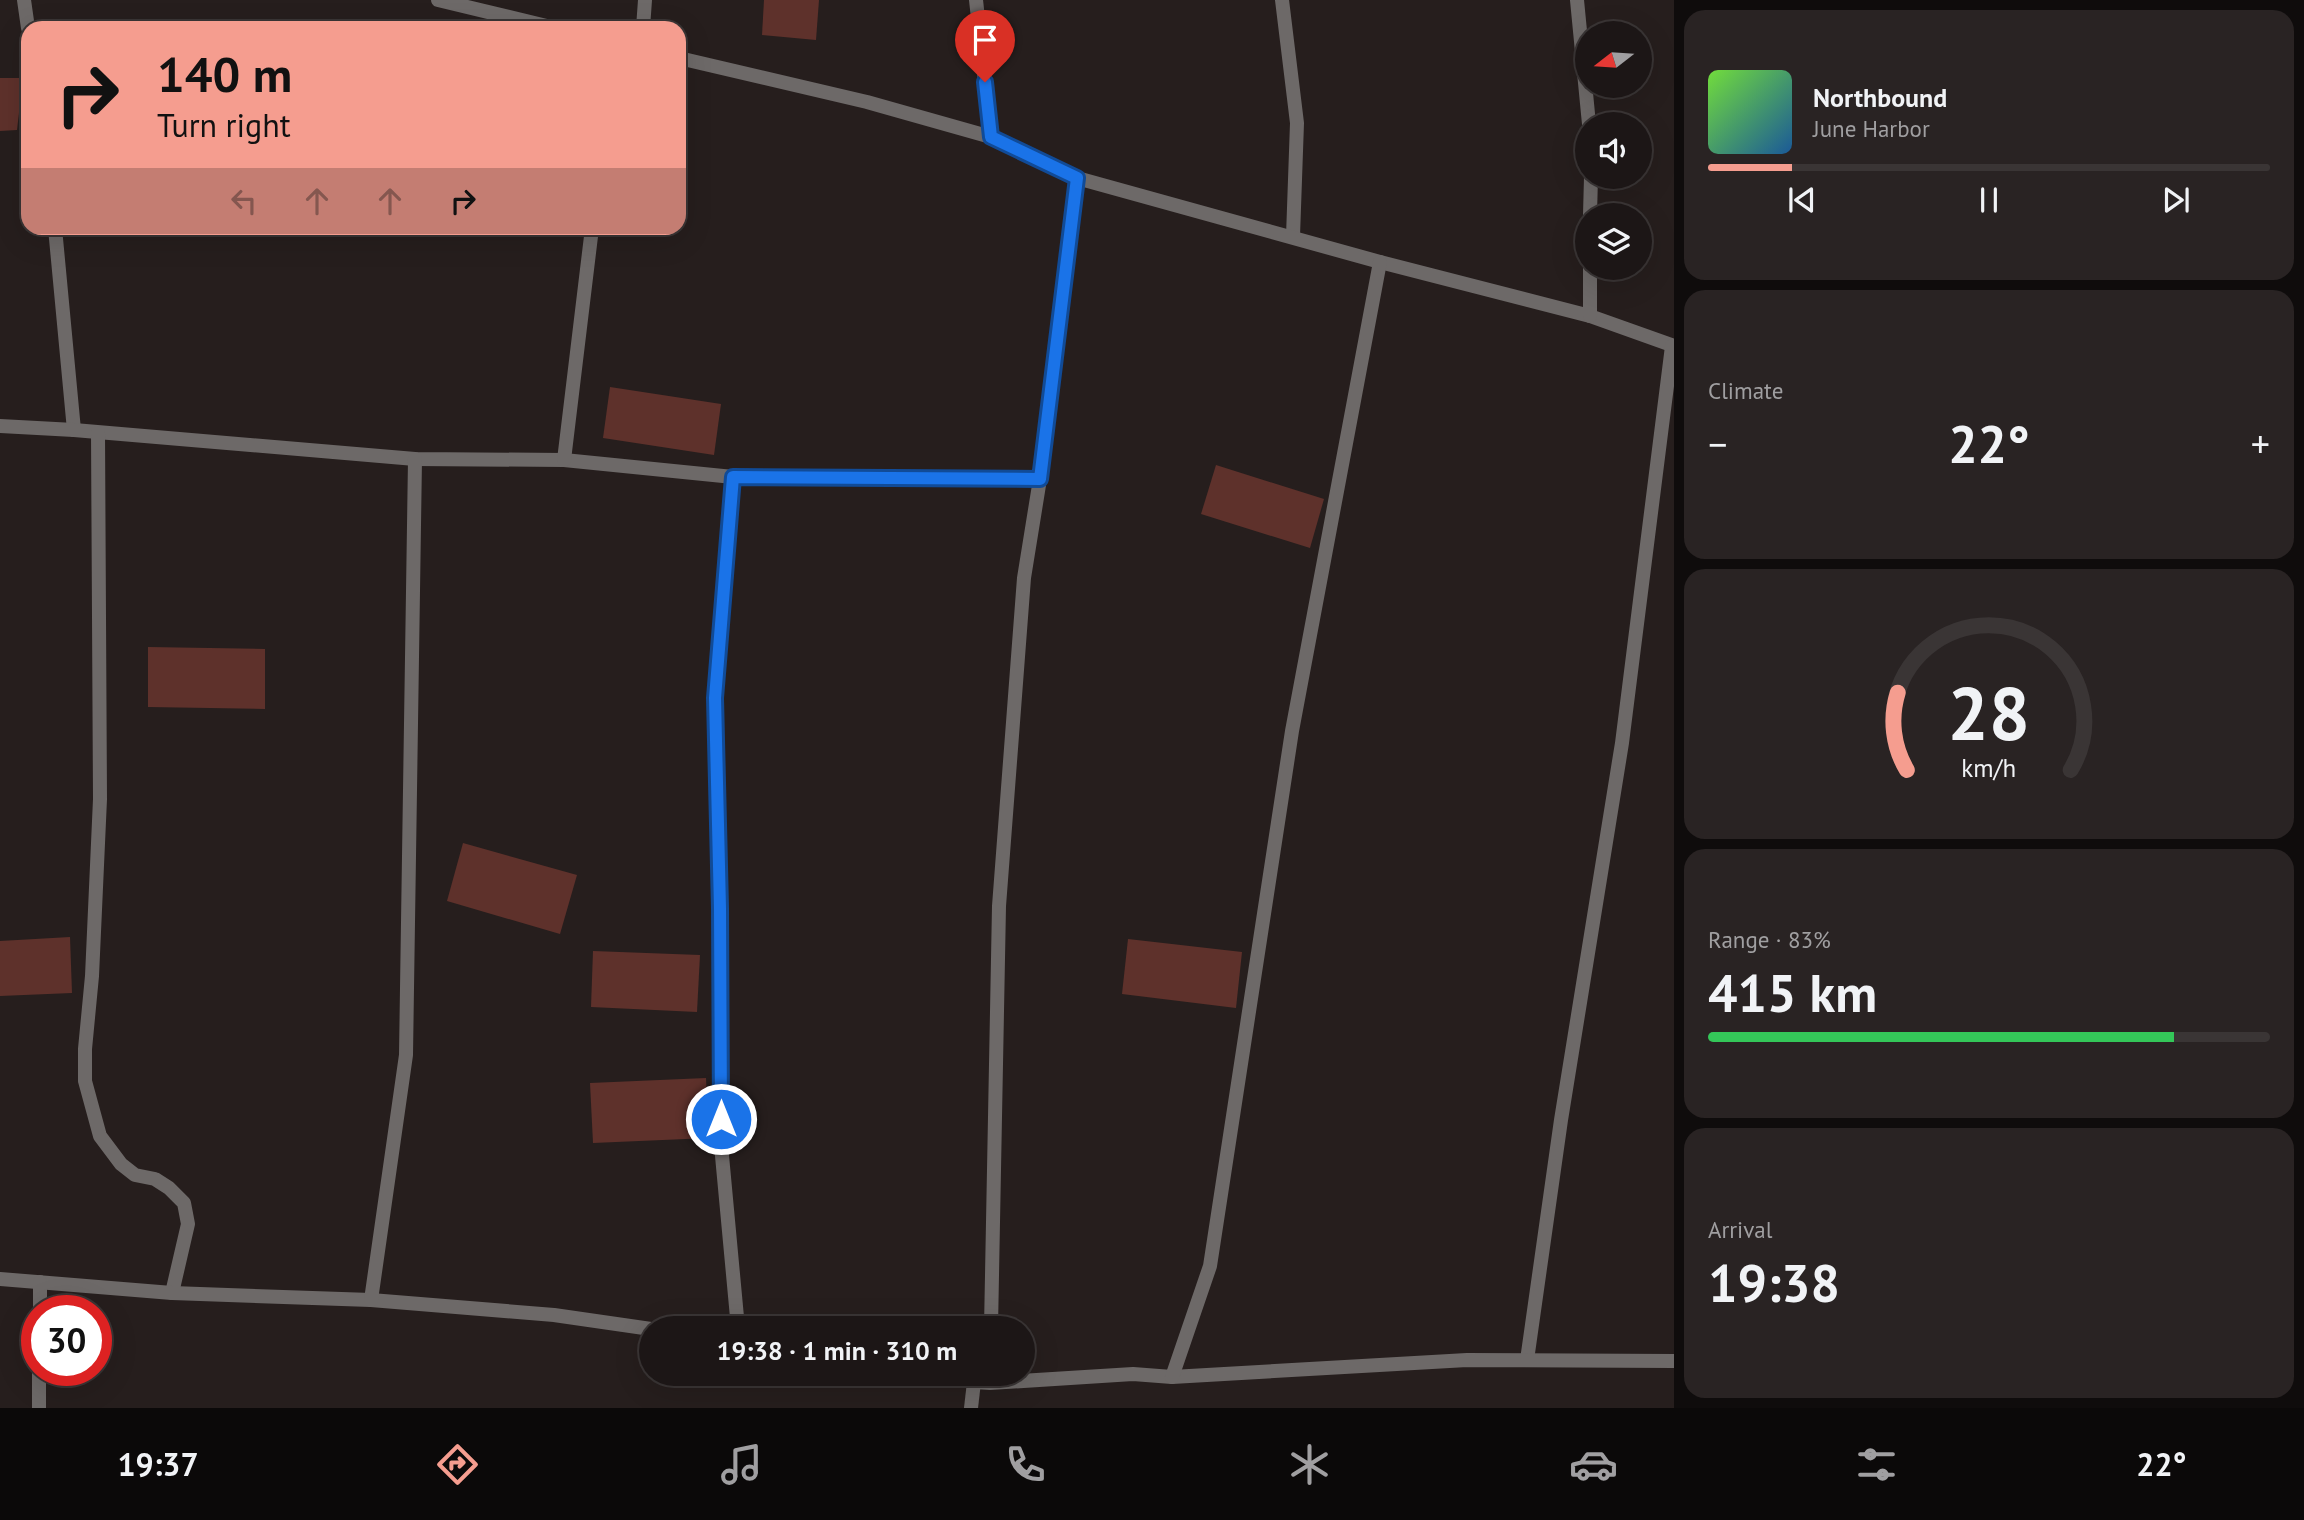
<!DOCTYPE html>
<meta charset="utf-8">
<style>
body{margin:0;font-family:"PT Sans",sans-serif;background:#292323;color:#f1f3f6;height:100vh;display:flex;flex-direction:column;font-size:26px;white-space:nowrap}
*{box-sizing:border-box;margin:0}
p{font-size:23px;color:#a09fa1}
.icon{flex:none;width:38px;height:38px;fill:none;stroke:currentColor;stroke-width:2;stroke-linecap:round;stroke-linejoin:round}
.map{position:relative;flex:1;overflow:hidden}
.details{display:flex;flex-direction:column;gap:10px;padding:10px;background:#0f0c0c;width:630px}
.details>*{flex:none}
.top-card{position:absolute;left:21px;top:21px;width:665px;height:214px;border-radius:21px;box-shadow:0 7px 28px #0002,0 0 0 2px #3a3535;background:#f59d8f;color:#111;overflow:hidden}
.needle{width:46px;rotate:253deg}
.controls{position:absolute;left:1575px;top:21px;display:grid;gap:14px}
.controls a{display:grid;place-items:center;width:77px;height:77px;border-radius:50%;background:#1c1616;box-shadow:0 7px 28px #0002,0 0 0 2px #3a3535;font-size:35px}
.speed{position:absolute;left:21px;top:1295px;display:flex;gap:14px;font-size:35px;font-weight:700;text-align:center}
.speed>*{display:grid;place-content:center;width:91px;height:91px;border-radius:50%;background:#1c1616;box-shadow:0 7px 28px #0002,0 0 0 2px #3a3535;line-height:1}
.speed .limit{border:10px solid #d22;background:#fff;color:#111}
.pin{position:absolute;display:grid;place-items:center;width:60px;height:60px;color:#fff;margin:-72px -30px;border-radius:50% 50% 50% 0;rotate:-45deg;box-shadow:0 0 7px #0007}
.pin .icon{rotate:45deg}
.me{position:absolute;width:77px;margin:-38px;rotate:0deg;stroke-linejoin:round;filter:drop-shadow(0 0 5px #0008)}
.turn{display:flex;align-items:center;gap:24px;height:147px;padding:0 21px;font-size:32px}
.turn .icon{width:91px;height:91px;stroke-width:2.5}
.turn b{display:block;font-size:49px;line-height:60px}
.lanes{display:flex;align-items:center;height:66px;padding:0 21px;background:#0003;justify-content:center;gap:35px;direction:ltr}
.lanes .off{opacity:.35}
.big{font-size:52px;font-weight:600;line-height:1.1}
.details .widget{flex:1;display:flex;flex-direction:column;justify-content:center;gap:10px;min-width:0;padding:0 24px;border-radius:21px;background:#292323}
.details .dial{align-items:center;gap:0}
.dial svg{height:182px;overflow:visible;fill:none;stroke:#3a3535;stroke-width:7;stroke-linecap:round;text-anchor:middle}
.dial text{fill:#f1f3f6;stroke:none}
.song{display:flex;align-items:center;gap:21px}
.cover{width:84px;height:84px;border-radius:10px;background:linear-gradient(135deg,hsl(100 70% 55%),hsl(210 70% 35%))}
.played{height:7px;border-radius:4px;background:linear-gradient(90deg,#f59d8f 15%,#3a3535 15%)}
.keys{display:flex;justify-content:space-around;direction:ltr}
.heat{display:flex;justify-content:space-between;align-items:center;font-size:38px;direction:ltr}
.charge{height:10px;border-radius:5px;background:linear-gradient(90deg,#34c759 83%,#3a3535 0)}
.trip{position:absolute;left:639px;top:1316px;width:396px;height:70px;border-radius:35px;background:#1c1616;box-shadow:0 7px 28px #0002,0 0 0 2px #3a3535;font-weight:600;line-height:70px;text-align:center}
.menu{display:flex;height:112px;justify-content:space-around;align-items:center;background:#0b0909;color:#a09fa1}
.menu .icon{width:49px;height:49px}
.menu .on{color:#f59d8f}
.menu b{font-size:32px;color:#f1f3f6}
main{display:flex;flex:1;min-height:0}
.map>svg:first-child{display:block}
.building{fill:#5e312b}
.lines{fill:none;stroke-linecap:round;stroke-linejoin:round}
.minor{stroke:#6d6968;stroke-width:14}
.route-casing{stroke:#114b97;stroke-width:18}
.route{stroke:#1a73e8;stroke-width:12}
</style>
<main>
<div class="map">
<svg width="1674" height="1408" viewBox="0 0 1674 1408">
<rect width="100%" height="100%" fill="#261e1d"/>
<g class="building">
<path d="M764,0H819L816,40L762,35Z"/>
<path d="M0,78H23L17,130L0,131Z"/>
<path d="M610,387L721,404L714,455L603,438Z"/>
<path d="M1216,465L1324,499L1310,548L1201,514Z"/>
<path d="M148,647L265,649V709L148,707Z"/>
<path d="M463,843L577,875L560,934L447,901Z"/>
<path d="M70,937L72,993L0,996V941Z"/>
<path d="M1128,939L1242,952L1236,1008L1122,994Z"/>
<path d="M593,951L700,955L697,1012L591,1007Z"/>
<path d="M706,1078L709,1138L593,1143L590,1083Z"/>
</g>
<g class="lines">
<g class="minor">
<path d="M24,0L28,28"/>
<path d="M438,0L555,28"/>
<path d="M976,0L991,137"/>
<path d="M1282,0L1297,123L1293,236"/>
<path d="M1577,0L1589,124"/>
<path d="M643,28L645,0"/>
<path d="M679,58L867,102L991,137L1077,178L1380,262L1590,316L1674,346"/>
<path d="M1590,215L1591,177"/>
<path d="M55,228L74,430"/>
<path d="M1590,316V268"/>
<path d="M0,426L74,430L415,459L564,460L733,477L1040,479L1077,178"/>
<path d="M98,433L100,799L92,976L85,1049V1081L100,1136L121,1164L135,1175L155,1179L169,1188L184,1203L188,1224L172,1293"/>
<path d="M564,460L592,228"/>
<path d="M733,477L715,698L720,908L721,1145L738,1328"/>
<path d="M0,1279L172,1293L371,1300L554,1315L651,1329"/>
<path d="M371,1300L406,1055L415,459"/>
<path d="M40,1311V1282"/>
<path d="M991,1328L999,906L1024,578L1040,479"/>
<path d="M1527,1360L1561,1120L1622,743L1672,346"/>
<path d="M956,1374L974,1382L990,1383L1133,1374L1172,1377L1467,1360L1674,1361"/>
<path d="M1172,1377L1210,1266L1292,731L1380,262"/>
<path d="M39,1408V1370"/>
<path d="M971,1408L974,1382"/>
</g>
</g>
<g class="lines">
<defs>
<path id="route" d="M721,1119L720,908L715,698L733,477L1040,479L1077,178L991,137L985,82"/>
</defs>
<use href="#route" class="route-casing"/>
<use href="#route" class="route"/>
</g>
</svg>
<div class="controls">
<a><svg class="needle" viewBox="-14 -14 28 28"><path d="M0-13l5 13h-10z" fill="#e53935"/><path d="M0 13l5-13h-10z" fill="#a09fa1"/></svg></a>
<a><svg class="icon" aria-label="sound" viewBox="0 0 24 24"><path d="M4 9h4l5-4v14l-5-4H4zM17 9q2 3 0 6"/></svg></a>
<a><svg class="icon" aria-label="layers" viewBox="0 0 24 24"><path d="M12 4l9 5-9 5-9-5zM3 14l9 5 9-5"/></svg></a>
</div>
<div class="speed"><div class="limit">30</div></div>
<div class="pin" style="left:985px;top:82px;background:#d93025"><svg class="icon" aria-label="arrive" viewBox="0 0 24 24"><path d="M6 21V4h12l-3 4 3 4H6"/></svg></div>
<svg class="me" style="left:721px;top:1119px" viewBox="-20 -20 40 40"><circle r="17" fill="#1a73e8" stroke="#fff" stroke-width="3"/><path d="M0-11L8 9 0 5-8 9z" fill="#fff"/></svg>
<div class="trip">19:38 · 1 min · 310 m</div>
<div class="top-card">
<div class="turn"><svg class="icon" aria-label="right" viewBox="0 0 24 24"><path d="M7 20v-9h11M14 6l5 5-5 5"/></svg><div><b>140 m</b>Turn right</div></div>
<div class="lanes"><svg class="icon off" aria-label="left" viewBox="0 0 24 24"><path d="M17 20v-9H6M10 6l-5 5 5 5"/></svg><svg class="icon off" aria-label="ahead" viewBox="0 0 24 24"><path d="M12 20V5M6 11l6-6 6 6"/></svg><svg class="icon off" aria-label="ahead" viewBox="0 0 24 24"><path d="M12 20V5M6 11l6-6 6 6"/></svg><svg class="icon" aria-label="right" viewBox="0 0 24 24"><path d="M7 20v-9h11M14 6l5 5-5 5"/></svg></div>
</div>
</div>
<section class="details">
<div class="widget">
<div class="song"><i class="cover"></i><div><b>Northbound</b><p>June Harbor</p></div></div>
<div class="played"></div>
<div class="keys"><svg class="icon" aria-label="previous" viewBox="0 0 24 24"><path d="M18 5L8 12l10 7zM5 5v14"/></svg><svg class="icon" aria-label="pause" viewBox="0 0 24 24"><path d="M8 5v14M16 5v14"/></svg><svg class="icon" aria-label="next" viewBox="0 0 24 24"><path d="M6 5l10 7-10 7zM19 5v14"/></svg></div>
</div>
<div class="widget"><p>Climate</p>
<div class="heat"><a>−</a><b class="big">22°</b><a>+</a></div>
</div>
<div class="widget dial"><svg viewBox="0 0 100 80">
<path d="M14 69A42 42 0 1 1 86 69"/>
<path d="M14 69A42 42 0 0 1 10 35" stroke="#f59d8f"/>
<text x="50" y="56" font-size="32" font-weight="700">28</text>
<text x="50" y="72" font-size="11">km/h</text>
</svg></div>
<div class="widget"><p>Range · 83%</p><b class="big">415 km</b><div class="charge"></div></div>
<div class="widget"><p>Arrival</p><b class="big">19:38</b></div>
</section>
</main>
<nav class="menu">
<b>19:37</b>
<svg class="icon on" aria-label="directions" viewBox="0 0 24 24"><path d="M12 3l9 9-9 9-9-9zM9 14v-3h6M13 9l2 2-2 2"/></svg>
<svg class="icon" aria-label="music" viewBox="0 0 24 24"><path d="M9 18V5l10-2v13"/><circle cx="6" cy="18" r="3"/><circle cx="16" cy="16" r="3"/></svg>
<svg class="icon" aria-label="phone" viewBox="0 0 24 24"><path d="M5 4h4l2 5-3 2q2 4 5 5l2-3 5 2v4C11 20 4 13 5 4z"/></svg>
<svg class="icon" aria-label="climate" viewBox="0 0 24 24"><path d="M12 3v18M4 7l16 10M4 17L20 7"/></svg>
<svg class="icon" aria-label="car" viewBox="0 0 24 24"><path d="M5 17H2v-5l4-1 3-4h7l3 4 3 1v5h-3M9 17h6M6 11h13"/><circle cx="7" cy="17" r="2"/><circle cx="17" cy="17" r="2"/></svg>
<svg class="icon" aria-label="filters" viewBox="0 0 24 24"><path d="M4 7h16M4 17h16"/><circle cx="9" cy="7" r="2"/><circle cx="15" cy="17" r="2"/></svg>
<b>22°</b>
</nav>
